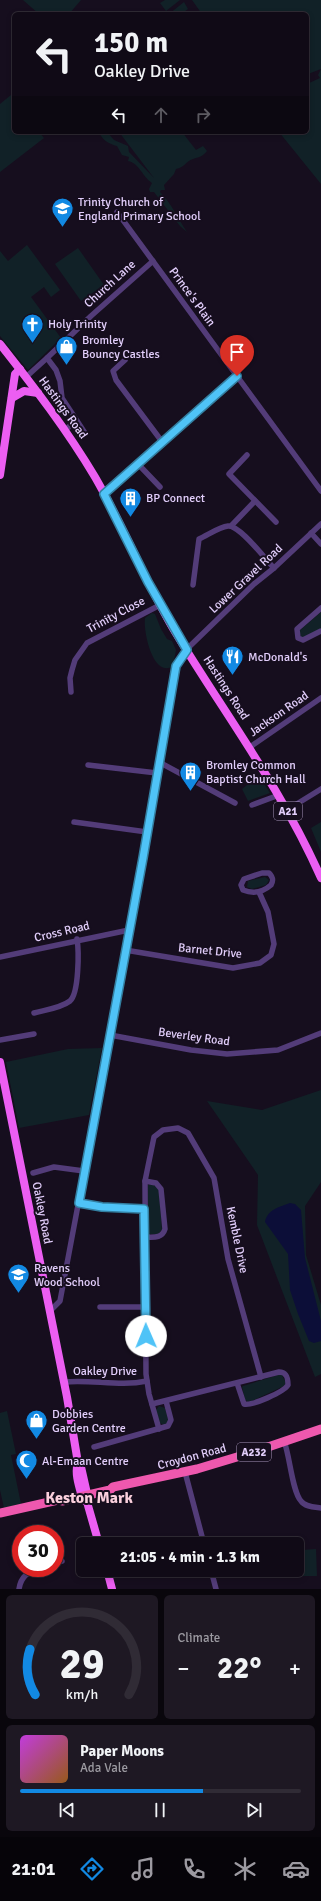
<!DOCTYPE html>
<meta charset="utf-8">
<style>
body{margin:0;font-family:Signika,sans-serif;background:#1e1823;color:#f1f3f6;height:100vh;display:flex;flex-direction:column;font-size:15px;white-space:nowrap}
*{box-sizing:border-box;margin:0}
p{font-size:13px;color:#9c9aa1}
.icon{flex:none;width:22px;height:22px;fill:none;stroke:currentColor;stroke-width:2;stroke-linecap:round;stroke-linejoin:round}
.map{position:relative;height:1589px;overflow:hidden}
.sheet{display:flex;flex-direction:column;gap:6px;padding:6px;background:#09060c;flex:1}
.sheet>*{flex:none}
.guide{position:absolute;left:12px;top:12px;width:297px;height:122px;border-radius:6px;box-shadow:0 2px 6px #0003,0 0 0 1px #302b35;background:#100a16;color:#f1f3f6;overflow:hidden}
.speed{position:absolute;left:12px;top:1525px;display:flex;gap:8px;font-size:20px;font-weight:700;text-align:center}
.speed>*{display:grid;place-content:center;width:52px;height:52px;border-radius:50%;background:#100a16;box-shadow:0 2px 6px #0003,0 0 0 1px #302b35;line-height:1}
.speed .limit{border:6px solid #d22;background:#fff;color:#111}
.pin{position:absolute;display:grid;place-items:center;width:34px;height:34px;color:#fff;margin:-41px -17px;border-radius:50% 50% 50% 0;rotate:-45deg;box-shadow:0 0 4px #0007}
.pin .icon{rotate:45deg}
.me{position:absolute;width:44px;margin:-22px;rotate:359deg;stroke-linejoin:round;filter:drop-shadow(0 0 3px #0008)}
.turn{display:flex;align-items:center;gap:14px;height:84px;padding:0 16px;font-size:18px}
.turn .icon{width:52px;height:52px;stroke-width:2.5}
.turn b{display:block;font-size:28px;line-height:34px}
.lanes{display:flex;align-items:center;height:38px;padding:0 16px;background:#0003;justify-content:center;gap:20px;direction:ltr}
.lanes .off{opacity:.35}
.big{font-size:30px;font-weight:700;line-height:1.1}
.sheet .tile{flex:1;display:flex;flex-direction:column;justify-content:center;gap:6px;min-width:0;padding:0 14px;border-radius:6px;background:#1e1823}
.sheet .dial{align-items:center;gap:0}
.dial svg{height:104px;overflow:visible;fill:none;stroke:#302b35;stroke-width:7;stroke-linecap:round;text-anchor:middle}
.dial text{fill:#f1f3f6;stroke:none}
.song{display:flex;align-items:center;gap:12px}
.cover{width:48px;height:48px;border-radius:6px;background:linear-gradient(135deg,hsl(290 70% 55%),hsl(30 70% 35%))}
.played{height:4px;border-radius:2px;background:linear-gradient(90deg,#1289e3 65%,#302b35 65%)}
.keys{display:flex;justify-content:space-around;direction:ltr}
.heat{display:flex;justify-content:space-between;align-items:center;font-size:22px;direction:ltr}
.sheet .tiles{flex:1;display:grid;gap:6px;grid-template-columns:1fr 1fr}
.tile:last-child{grid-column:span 2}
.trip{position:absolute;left:76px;top:1537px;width:228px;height:40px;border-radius:6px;background:#100a16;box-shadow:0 2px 6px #0003,0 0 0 1px #302b35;font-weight:700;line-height:40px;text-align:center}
.menu{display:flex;height:64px;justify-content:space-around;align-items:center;background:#060409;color:#9c9aa1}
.menu .icon{width:28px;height:28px}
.menu .current{color:#1289e3}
.menu b{font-size:18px;color:#f1f3f6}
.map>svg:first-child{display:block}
.green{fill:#112127}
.water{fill:#0c0e38}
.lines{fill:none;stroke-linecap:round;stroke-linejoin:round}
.minor{stroke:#533c79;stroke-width:5.5}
.primary{stroke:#ec5ef2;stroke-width:8}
.trunk{stroke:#ee58ae;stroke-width:9}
.route-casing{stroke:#337fa1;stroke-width:10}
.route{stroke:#4fc3f7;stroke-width:7}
.labels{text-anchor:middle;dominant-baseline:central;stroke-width:4;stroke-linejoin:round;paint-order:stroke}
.shield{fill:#160e1e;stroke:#a594b9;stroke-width:1}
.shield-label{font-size:11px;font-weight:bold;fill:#e2cefb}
.poi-label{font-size:12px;fill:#e2cefb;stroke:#160e1e;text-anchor:start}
.street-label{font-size:12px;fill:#e2cefb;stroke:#160e1e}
.district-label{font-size:16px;font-weight:bold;fill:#fbd0dd;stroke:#160e1e}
</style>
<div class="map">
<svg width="321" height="1589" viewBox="0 0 321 1589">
<rect width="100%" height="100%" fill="#160e1e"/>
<g class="green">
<path d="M23,0H81L69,14H39Z"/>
<path d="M165,0H180L166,11L160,3Z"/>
<path d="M192,0H321V184L279,132H307V84L320,78L318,75L321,69L308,74L307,72V14H202Z"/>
<path d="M184,2L188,9L181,14H169Z"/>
<path d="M11,95L14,99V132H39L44,138L0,172V104Z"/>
<path d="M99,132H107L114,140L128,146L129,152L154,178L119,132H182L196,150L203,146L207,151C202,157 199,157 193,159C186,161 184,168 176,169L174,174L164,185L165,190H161L160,192C172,204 178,219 187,232L180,226L154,192H150L149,189L152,183C142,176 139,163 128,161L129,157L122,155L117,146C109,144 102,140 99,132Z"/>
<path d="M27,245L60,290L51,297L44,287L31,297L61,338L28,370L0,336V251L8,261Z"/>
<path d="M78,248L104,285L81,301L55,264Z"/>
<path d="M321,612V629L310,636L301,638L299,631Z"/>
<path d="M152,613L155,614L161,629L167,639L172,641L176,650L173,666C153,679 143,631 145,618Z"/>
<path d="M259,776L270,793L248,801L242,789Z"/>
<path d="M321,822V852L311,828Z"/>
<path d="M265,877L269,880L266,885L252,889L247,887L248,881Z"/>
<path d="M102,1048L89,1115L19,1128L6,1062L68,1049Z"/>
<path d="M321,1090V1182L305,1206L306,1255L321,1305V1374L315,1377L257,1225L258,1175L207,1101L262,1110Z"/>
<path d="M148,1185H154L159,1189L162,1230L158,1234H150L148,1232Z"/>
<path d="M278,1375H282L286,1383L284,1386L252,1401L248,1402L245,1400L242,1387L243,1386Z"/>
<path d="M159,1406L165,1408L169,1422L164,1425L160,1423L156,1410Z"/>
<path d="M7,1411L16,1454L11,1455L21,1504L4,1508L0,1490V1413Z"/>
<path d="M316,1549L317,1576H302V1550Z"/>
</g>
<path class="water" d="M290,1203L295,1204L301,1210L305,1258L321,1321V1341L314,1343L309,1341L298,1314L290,1290L288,1254L265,1222C267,1210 279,1207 290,1203Z"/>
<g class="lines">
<g class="minor">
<path d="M117,212L321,491"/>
<path d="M125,360L113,371L116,380L163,443"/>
<path d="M26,377L47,358"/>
<path d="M65,430L76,421"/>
<path d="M85,433L62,398L60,381L56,370L47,358L91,316L153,261"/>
<path d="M247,455L229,474L276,522"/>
<path d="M139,465L160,487"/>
<path d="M104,494L237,376"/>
<path d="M231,526L255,501"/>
<path d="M311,533L321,544"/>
<path d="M193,585L199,539C208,535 219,527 228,526C240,525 265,559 274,568"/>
<path d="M321,608L297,629L298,638L303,640L321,631"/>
<path d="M71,692L70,678L72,670L75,660L87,643L160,605"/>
<path d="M250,747L321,698"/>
<path d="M159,762L235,803"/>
<path d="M88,765L157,773"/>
<path d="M252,805L279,795"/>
<path d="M287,810L321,789"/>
<path d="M74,822L147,832"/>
<path d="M262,873H269C273,877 274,880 271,885C263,892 253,894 243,890L241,885L244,879Z"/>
<path d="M125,950L233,968L260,963L271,955L274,944L268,912L259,892"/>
<path d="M0,957L129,930"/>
<path d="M34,1013C45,1010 61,1008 70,1001C79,993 79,951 77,939"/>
<path d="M110,1035L191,1050L227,1054L278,1050L321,1033"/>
<path d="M0,1040L34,1034"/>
<path d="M33,1173L54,1167L84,1171"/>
<path d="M79,1203L102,1207L144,1209"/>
<path d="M144,1237C153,1237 162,1239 165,1229L161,1189L156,1183L145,1181"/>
<path d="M100,1307H145"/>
<path d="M49,1310L52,1309L60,1301L143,859L176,666L190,646L254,584L274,568L321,524"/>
<path d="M64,1382C92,1379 119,1387 147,1381"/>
<path d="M152,1404L279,1372C287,1372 288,1378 288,1385C284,1392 252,1406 244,1404L237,1383"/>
<path d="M159,1429L149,1394L146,1374L145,1181L154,1137L163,1130L178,1128L188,1133L214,1178L228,1259L261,1377"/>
<path d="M284,1441C290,1456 292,1491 301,1501C305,1507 314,1507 321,1508"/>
<path d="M94,1447L168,1426L171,1420L166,1401"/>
<path d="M185,1472L204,1544"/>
<path d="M55,1563L62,1561"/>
<path d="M211,1570L216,1589"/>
<path d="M19,1589C21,1576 28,1572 40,1568"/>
</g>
<g class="primary">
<path d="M0,344C34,387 67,430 95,477C124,527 145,581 174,630C224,713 282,789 321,878"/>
<path d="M12,398L24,391L38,393"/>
<path d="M0,475L15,374L20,369"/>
<path d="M0,1062L67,1397L78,1463C74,1473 80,1489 83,1500L87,1502"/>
<path d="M78,1464L81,1467L88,1498L87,1502L99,1544"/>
<path d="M107,1570L112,1589"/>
</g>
<path class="trunk" d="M0,1513L58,1500L62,1501L110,1490L113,1487L197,1469L247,1454L321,1429"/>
</g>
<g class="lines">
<defs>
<path id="route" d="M146,1336L144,1209L102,1207L79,1203L143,858L176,666L187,650L148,582L104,494L237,376"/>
</defs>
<use href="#route" class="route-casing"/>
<use href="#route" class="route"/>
</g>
<defs>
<symbol id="school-pin" viewBox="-11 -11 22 30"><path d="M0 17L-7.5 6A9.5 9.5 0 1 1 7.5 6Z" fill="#1289e3" stroke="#160e1e"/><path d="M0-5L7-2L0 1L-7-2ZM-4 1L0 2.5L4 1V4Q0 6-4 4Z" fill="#fff"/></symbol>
<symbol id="church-pin" viewBox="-11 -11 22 30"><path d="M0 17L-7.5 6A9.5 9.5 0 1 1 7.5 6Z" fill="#1289e3" stroke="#160e1e"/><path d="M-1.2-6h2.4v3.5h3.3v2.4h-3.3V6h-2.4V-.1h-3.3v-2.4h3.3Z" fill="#fff"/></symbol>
<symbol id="shop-pin" viewBox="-11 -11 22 30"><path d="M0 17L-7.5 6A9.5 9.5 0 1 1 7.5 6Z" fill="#1289e3" stroke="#160e1e"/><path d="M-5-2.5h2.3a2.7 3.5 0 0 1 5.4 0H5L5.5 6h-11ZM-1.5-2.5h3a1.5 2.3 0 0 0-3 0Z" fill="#fff"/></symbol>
<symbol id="building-pin" viewBox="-11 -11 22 30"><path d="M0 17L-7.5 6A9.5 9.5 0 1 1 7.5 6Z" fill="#1289e3" stroke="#160e1e"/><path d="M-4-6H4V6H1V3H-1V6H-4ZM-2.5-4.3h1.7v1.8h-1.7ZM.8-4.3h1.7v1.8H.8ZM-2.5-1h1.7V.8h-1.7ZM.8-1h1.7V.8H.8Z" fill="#fff"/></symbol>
<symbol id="restaurant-pin" viewBox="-11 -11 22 30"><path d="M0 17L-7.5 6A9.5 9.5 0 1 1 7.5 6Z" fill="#1289e3" stroke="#160e1e"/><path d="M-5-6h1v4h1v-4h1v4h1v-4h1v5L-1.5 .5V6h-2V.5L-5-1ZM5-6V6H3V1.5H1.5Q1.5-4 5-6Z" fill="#fff"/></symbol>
<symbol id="mosque-pin" viewBox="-11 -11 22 30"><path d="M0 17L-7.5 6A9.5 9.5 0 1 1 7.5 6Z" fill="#1289e3" stroke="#160e1e"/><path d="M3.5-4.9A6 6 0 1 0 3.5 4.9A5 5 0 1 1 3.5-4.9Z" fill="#fff"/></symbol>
</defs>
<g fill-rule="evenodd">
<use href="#school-pin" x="50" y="196" width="25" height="34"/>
<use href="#church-pin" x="20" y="312" width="25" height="34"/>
<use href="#shop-pin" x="54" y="334" width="25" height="34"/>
<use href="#building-pin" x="118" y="486" width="25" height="34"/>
<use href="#restaurant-pin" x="220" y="644" width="25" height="34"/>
<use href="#building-pin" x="178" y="760" width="25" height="34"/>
<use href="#school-pin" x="6" y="1262" width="25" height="34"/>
<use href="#shop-pin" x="24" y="1408" width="25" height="34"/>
<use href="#mosque-pin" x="14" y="1448" width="25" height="34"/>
</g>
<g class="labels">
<g class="shield">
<rect x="274" y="802" width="28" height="18" rx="3"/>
<rect x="237" y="1443" width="34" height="18" rx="3"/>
</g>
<g class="shield-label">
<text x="288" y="811">A21</text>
<text x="254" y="1452">A232</text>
</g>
<g class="poi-label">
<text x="78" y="202">Trinity Church of<tspan x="78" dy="14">England Primary School</tspan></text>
<text x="48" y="324">Holy Trinity</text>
<text x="82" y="340">Bromley<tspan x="82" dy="14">Bouncy Castles</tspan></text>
<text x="146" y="498">BP Connect</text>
<text x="248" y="657">McDonald's</text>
<text x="206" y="765">Bromley Common<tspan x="206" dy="14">Baptist Church Hall</tspan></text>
<text x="34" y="1268">Ravens<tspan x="34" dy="14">Wood School</tspan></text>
<text x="52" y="1414">Dobbies<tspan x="52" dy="14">Garden Centre</tspan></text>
<text x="42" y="1461">Al-Emaan Centre</text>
</g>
<g class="street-label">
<text transform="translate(110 284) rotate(-42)">Church Lane</text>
<text transform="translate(192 297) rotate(54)">Prince's Plain</text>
<text transform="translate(63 408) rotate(54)">Hastings Road</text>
<text transform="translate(246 579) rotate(-43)">Lower Gravel Road</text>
<text transform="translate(116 615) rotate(-28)">Trinity Close</text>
<text transform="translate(226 688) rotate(57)">Hastings Road</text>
<text transform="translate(279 714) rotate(-35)">Jackson Road</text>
<text transform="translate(62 932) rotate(-13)">Cross Road</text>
<text transform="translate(210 951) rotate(6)">Barnet Drive</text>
<text transform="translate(194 1037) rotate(8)">Beverley Road</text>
<text transform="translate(42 1213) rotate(79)">Oakley Road</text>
<text transform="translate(237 1240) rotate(78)">Kemble Drive</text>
<text x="105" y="1371">Oakley Drive</text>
<text transform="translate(192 1457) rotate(-15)">Croydon Road</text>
</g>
<g class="district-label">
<text x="89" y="1498">Keston Mark</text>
</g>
</g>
</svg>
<div class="speed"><div class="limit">30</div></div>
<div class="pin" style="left:237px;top:376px;background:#d93025"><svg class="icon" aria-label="arrive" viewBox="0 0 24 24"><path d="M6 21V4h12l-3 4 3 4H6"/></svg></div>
<svg class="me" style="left:146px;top:1336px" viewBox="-20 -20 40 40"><circle r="19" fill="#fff"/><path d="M0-13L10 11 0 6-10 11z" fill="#4fc3f7"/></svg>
<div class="trip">21:05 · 4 min · 1.3 km</div>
<div class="guide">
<div class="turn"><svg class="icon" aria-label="left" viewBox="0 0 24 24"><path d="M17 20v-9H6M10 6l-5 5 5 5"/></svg><div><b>150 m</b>Oakley Drive</div></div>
<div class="lanes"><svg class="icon" aria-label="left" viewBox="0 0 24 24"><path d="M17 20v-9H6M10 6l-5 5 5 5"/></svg><svg class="icon off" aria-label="ahead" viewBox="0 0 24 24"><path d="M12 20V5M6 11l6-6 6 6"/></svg><svg class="icon off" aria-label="right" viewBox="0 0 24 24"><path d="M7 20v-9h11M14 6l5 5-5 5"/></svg></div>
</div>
</div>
<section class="sheet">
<div class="tiles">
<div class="tile dial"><svg viewBox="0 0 100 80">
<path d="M14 69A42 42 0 1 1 86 69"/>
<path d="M14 69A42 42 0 0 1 10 34" stroke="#1289e3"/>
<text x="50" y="56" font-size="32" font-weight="700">29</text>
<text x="50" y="72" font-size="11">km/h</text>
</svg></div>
<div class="tile"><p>Climate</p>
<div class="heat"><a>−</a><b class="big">22°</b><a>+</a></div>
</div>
<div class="tile">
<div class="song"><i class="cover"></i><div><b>Paper Moons</b><p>Ada Vale</p></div></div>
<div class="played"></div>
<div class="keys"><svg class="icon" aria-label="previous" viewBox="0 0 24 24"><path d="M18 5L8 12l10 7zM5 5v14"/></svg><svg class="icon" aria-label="pause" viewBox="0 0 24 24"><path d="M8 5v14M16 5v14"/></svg><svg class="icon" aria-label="next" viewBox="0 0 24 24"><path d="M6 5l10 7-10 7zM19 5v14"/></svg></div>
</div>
</div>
</section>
<nav class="menu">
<b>21:01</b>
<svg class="icon current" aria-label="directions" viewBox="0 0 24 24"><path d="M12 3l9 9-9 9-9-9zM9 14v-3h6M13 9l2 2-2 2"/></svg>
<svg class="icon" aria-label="music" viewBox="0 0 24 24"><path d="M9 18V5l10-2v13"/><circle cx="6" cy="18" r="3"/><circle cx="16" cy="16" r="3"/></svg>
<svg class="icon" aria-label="phone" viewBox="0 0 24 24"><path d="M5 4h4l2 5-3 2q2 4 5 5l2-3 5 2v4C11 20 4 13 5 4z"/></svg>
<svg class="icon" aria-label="climate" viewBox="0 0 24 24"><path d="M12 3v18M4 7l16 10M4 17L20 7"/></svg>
<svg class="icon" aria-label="car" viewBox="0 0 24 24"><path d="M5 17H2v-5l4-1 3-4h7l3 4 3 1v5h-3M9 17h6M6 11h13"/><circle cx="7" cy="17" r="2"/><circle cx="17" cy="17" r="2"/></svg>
</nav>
